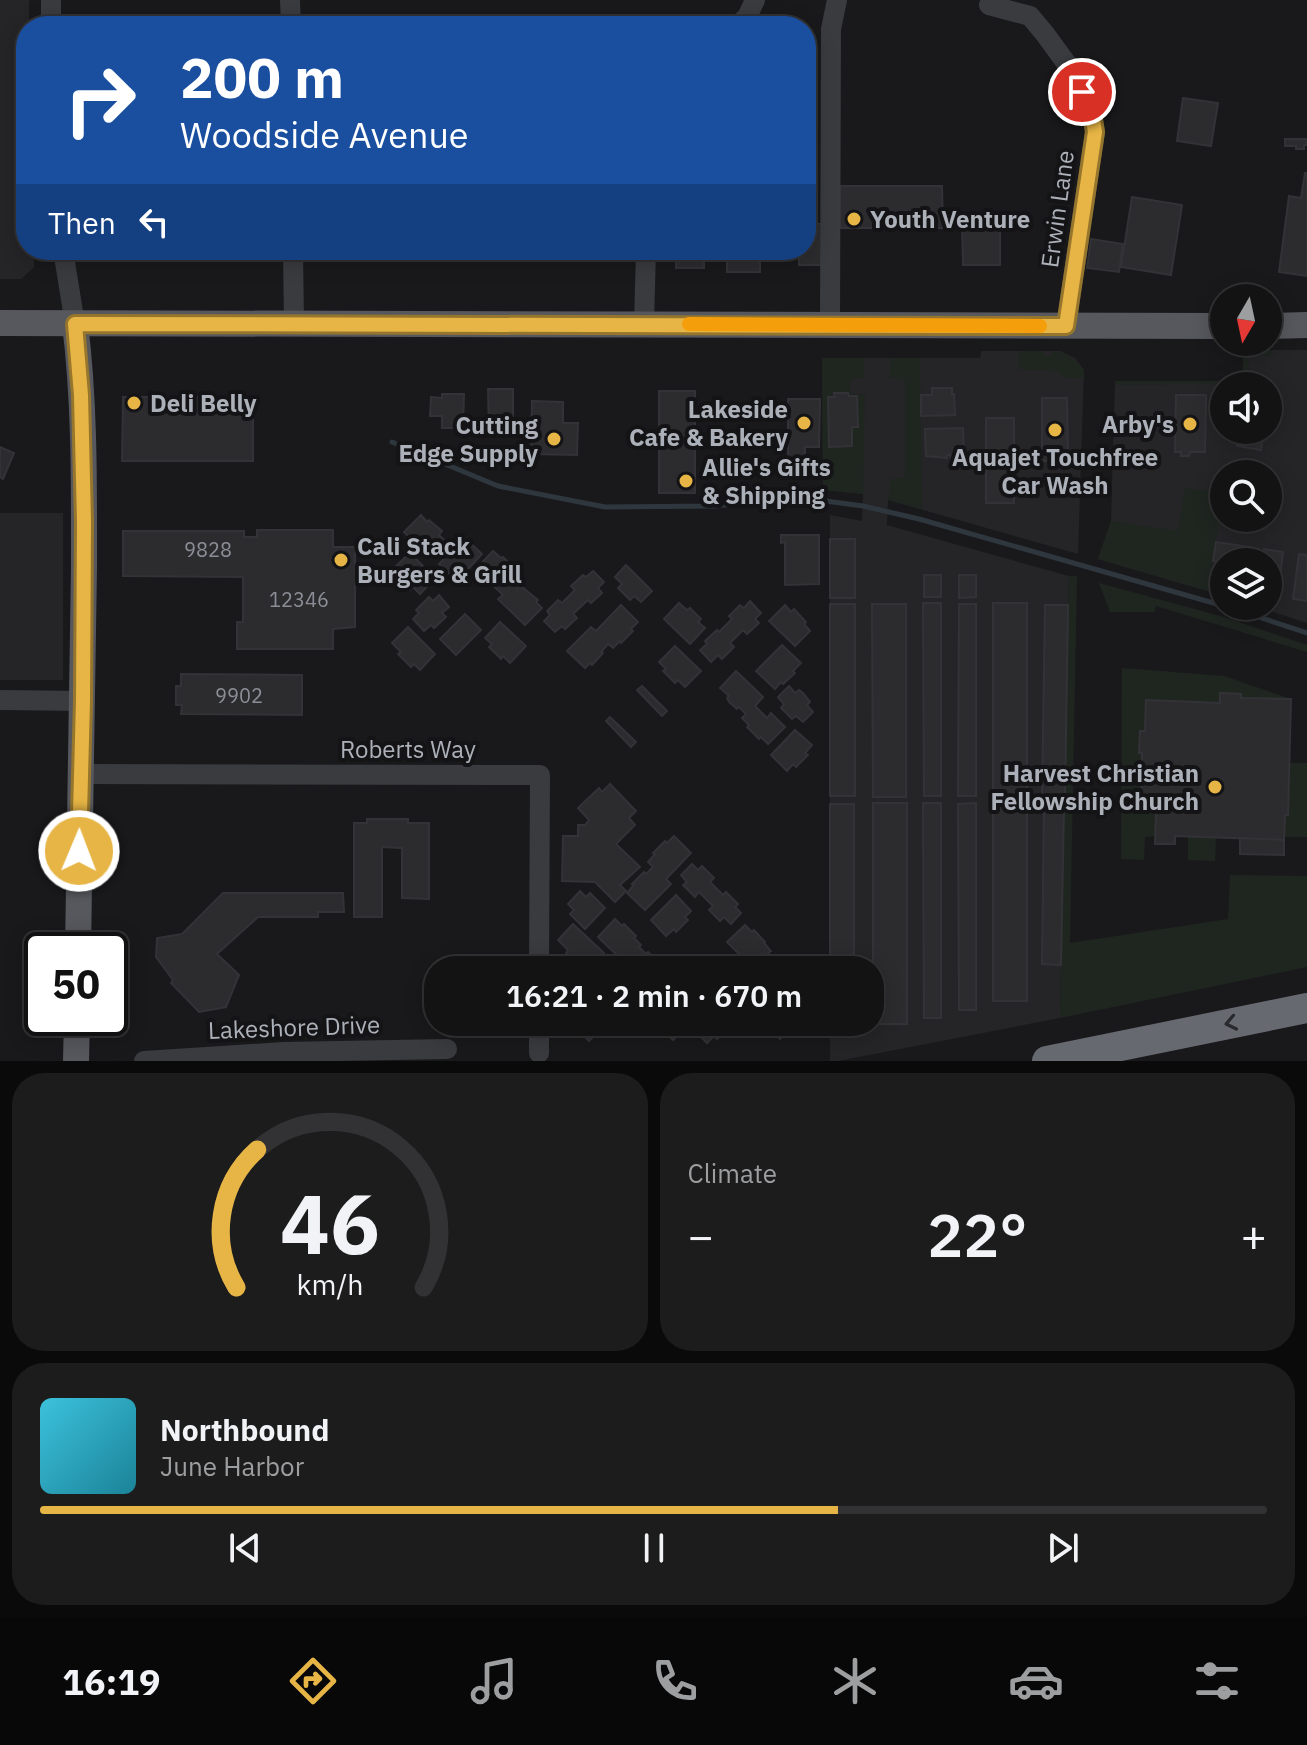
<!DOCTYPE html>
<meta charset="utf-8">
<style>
body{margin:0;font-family:"IBM Plex Sans",sans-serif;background:#1c1c1d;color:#f1f3f6;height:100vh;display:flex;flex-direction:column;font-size:30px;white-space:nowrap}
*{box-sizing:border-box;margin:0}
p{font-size:26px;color:#9d9ea0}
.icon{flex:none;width:44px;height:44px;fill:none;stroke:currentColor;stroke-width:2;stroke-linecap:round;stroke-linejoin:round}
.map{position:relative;height:1061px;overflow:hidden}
.drawer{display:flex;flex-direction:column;gap:12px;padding:12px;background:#0a0a0b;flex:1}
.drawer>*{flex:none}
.guide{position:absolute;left:16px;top:16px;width:800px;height:244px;border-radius:32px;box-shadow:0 4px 20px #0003,0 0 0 2px #323234;background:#1a4fa0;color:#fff;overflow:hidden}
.needle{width:52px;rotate:189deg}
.fabs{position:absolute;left:1210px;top:284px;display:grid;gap:16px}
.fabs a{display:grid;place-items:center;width:72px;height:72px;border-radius:50%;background:#131314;box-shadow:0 4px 20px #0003,0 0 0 2px #323234;font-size:40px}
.speed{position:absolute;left:24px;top:932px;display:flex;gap:16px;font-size:40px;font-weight:700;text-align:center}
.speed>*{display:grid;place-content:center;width:104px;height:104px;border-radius:50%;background:#131314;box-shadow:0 4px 20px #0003,0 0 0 2px #323234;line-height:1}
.speed .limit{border:4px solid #111;border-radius:12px;background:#fff;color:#111}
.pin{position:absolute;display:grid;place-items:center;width:68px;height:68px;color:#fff;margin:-34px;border:4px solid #fff;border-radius:50%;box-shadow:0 2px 8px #0007}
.me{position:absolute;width:88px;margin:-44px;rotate:1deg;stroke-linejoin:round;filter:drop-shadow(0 0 6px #0008)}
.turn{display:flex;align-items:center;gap:28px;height:168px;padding:0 32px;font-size:36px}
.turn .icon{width:104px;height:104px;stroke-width:2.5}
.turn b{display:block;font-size:56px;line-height:68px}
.then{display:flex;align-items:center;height:76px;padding:0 32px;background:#0003;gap:16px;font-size:30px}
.big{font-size:60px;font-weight:600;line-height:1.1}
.drawer .tile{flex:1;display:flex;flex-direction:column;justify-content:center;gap:12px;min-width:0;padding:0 28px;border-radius:32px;background:#1c1c1d}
.drawer .dial{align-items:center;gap:0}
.dial svg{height:208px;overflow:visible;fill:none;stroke:#323234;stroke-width:7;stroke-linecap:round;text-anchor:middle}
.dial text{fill:#f1f3f6;stroke:none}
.song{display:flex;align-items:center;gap:24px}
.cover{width:96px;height:96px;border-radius:12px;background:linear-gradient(135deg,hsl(190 70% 55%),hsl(190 70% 35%))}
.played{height:8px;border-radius:4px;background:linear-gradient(90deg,#e7b545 65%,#323234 65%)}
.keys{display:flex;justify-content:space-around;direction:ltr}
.heat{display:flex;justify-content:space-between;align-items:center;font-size:44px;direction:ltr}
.drawer .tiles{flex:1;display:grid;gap:12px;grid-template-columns:1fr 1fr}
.tile:last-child{grid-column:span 2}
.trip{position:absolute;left:424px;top:956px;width:460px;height:80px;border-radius:32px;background:#131314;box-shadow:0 4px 20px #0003,0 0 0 2px #323234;font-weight:600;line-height:80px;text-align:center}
.tab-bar{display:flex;height:128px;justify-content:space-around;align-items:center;background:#080808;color:#9d9ea0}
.tab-bar .icon{width:56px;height:56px}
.tab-bar .active{color:#e7b545}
.tab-bar b{font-size:36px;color:#f1f3f6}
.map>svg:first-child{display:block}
.built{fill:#252528;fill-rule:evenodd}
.green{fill:#1f2620}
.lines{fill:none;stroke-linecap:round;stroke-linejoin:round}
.stream{stroke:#2f373e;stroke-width:5}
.building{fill:#2c2c2f;stroke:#333337;stroke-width:2}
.minor{stroke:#3a3b3f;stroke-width:20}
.major{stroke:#56585e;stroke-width:26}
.highway{stroke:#666970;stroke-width:30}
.oneway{stroke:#28292c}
.route-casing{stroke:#96762d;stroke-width:20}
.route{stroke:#e7b545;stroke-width:14}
.slow{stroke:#f59e0b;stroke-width:14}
.poi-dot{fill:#e7b545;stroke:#141416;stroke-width:3}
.labels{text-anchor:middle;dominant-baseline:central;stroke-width:8;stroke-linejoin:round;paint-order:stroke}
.number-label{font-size:20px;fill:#8b8e96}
.street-label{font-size:24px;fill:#acb0b9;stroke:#141416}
.poi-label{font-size:24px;font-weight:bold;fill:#acb0b9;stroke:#141416;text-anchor:start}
</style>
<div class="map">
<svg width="1307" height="1061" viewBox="0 0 1307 1061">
<rect width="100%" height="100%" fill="#19191b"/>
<g class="built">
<path d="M0,0H29V26H26V250H34V267L21,279H0Z"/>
<path d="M1244,350H1307V623L1255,606H1268V562H1224V596L1098,559L1111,521L1115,381H1242ZM1224,386H1268V430H1224ZM1224,474H1268V518H1224Z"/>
<path d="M981,351H1060L1075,358L1084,370L1078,554L888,500L887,525L1069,576L1060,1018L838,1061H830V1022H870V970H830V515L862,521L863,494L823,490L822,358H980Z"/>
<rect x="0" y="513" width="63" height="167"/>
</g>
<g class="green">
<path d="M1244,350H1272L1273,356H1249L1248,384L1115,385V381H1242Z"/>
<path d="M1019,351H1043V355H1051L1052,351C1068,352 1074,358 1084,370V378H1067L1055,371L1022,370L1019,368Z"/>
<path d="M822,358H864V378L850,380L851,394H865L863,494L823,490Z"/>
<path d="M891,358H920L922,509L888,500L891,479L905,477V380L890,377Z"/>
<path d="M1185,488L1224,493L1208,591L1098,559L1111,521L1178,531Z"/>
<path d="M1069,576H1077L1070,943L1228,919L1230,875L1307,876V967L1060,1018Z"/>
<path d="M1099,583L1224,617L1307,645V652L1156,606L1154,612H1110Z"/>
<path d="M1122,668L1224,676L1291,699L1241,698V694L1221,693L1220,703L1146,700L1145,731H1140V753H1142L1141,811L1156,812V836L1145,837L1144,860L1121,859Z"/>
<path d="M1290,763H1307V837H1284L1285,815H1288Z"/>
<path d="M1188,837H1216L1215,861L1188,860Z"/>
</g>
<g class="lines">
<g class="stream">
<path d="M392,442L498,486L605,507L715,506L760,501L818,500L863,506L919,519L1224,606"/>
<path d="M1225,606L1307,633"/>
</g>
</g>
<g class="building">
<path d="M1183,98L1218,103L1211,146L1177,141Z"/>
<path d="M1285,139H1307V145H1304V149H1296V146H1285Z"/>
<path d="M1305,173H1307V276L1279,272L1289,196L1301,198Z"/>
<path d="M840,186H942L943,228H840Z"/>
<path d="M1132,197L1182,205L1171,275L1121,267Z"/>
<path d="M962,223H1000V265H963Z"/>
<path d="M806,224H823V265H799V250H806Z"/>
<path d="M1091,239L1123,244L1119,272L1087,268Z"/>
<rect x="676" y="250" width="28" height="18"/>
<rect x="727" y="250" width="33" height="22"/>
<path d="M932,388H952V394H954L955,415L921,416V395H932Z"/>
<path d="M488,389H513V427H498V432H489Z"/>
<rect x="659" y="391" width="36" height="102"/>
<path d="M834,393H848L849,396H857L858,427H852V446L829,447L828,397H835Z"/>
<path d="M442,394H464L463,428H442V416H430L431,397L442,398Z"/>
<path d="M1176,395H1206L1205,452H1190L1189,456H1181V452H1175Z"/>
<path d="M123,397H253V461H122Z"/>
<path d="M1042,398H1067L1068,461H1042Z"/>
<path d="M788,399H820L819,447H805V459H788Z"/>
<path d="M532,401L563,402V423H578L577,455L531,454Z"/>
<rect x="986" y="418" width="28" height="85"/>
<path d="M963,428L964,458L951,459L950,455H947V458L926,456L925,429Z"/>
<path d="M1240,430H1264L1261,450L1237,446Z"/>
<path d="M0,447L14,453L3,479L0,477Z"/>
<path d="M421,515L427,522L429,520L442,531L439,535L446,542L431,558L404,532Z"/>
<path d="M257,530H333V547H355V627L333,629V649H237V622H243V577L123,576V531H244V537H257Z"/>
<path d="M781,535H819V584L785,585V542L781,543Z"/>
<path d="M465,538L482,554L457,581L439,564L447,556L444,554L456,543L458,545Z"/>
<rect x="830" y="539" width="25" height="59"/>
<path d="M1216,542L1250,547L1248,562L1224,563L1213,561Z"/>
<path d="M1264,549L1283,552L1280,578L1268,576V562H1262Z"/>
<path d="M493,551L501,558L503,557L515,569L513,571L520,577L516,582L538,600L536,602L542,608L525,625L498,599L503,595L476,569Z"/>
<path d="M410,553L435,578L420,594L413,587L410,590L398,578L401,575L394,568Z"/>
<path d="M1299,554L1307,555V601L1293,599Z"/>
<path d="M626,565L652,591L641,602L634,596L630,600L618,588L622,584L615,577Z"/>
<path d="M593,571L604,582L598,588L602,593L591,603L588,600L573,614L577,618L565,629L562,626L555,632L544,621L550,615L547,611L558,600L562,603L575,590L571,586L583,575L586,577Z"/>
<rect x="924" y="575" width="17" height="22"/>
<path d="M959,575H976V597L959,598Z"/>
<path d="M439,595L449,607L442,613L446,617L434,628L431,625L424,631L413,619L419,613L416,610L429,597L433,601Z"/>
<path d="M750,601L761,613L755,619L759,623L747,634L743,630L730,643L734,647L722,659L718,655L711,662L700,650L707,644L705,641L717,630L719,632L732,619L729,616L740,605L744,608Z"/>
<path d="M679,603L687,610L690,608L701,619L698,622L705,628L690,644L664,619Z"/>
<path d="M923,603H941V796H924Z"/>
<rect x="993" y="603" width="34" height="194"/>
<rect x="830" y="604" width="25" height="192"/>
<path d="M872,604H906V797H873Z"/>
<path d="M959,604H976V796H958Z"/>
<path d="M621,605L638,622L631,629L633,631L621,643L620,641L613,648L608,644L601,652L603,653L592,665L590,663L585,668L567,651L591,627L596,631Z"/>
<path d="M785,605L791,612L794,609L806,622L804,624L810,631L795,646L769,621Z"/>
<path d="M1045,605H1068L1065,797L1042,796Z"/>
<path d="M465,614L481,630L456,655L440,639Z"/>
<path d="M500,622L526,646L510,663L503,656L501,659L489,647L492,644L485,638Z"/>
<path d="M408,627L435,654L420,670L414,664L411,667L398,654L401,652L392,643Z"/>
<path d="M782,645L801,663L793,671L795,673L783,684L781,682L775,689L756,671Z"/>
<path d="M675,646L701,671L685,687L678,680L675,683L663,671L666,669L659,662Z"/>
<path d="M736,671L763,697L755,706L767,718L771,713L785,727L768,744L761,737L759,739L747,727L749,725L742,718L746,714L739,707L737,709L729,702L727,698L729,696L720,688Z"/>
<path d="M181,674L302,675V715L181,714L182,705H176V686H181Z"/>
<path d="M642,686L667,711L662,716L637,690Z"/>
<path d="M789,686L795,693L799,690L803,693L810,702L807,705L813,712L803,722L796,716L792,719L781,708L784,704L778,697Z"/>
<path d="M1220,693L1241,694V698L1291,699L1288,815H1285L1284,840L1175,836V844H1155L1156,812H1141L1142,753H1139L1140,731H1145L1146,700L1220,703Z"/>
<path d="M610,717L636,742L631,747L606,721Z"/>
<path d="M795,730L812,745L805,753L808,755L796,767L793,764L787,771L771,755Z"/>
<path d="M610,784L636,811L629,818L635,825L616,844L640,867L620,885L626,891L615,902L595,882L562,881L563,836H578V825H585L589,820L578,808L599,788L602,792Z"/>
<rect x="873" y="803" width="34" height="221"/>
<path d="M923,803H941V1018H924Z"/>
<path d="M976,803V1010H959L958,804Z"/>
<path d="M1044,803L1064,804L1061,965L1042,964Z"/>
<rect x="830" y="804" width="24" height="166"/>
<path d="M993,804L1027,805V1001H993Z"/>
<path d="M367,819H408V823H429V899L402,898V848L382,847V917H354V823H367Z"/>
<path d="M674,836L691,853L666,879L671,884L645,910L627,893L634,885L632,884L644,872L646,874L653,867L648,862L655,854L653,853L665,841L667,843Z"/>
<path d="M1240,838L1284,840V855L1240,854Z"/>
<path d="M692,864L698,870L702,866L714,878L710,882L723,895L726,892L738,904L735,907L741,913L731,924L724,917L720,921L709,910L713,906L699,892L695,897L683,885L687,882L681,875Z"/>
<path d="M580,891L586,897L590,893L605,908L585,929L570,914L574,910L568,904Z"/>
<path d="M223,893H343L344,912H318V917H258L217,954L239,975L226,1007L199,1012L171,983L173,980L156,957L157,938L182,934Z"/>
<path d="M676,895L691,911L685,917L688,920L676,932L674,929L666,936L651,920Z"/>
<path d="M615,919L622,926L624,924L636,936L634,938L641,945L639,947L646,954L648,952L660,964L658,966L663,970H628L622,964L624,962L598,937Z"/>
<path d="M573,924L604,953L588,969L580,961L577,964L566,953L568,950L558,940Z"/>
<path d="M745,925L752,932L754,930L765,942L764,943L771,951L768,953L775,959L777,957L789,970H751L753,968L727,942Z"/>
<path d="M570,1022H602L605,1025L589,1041L582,1034L579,1037L568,1026Z"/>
<path d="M653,1022H689L690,1023L673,1040L666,1033L664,1035L652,1023Z"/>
<path d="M700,1022H727L726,1024L729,1027L717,1039L714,1036L707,1043L696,1032L703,1025Z"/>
<path d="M763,1022H800L780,1039Z"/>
<path d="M830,1022H854V1035H829Z"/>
</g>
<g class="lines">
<g class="minor">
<path d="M290,0L291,26"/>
<path d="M989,5L1030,16L1045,34L1072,71L1092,113L1095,132L1066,326"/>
<path d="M51,26V0"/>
<path d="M737,26L747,17L755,0"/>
<path d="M63,250L75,324"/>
<path d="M293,250L294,324"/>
<path d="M644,324L646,250"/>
<path d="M830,326L831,29L837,0"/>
<path d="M0,700L83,701"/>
<path d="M80,774L540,775L539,970"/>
<path d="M539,1053V1022"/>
<path d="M144,1061L284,1052L447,1049"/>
</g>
<g class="major">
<path d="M0,323L1224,326"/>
<path d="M75,324C85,404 84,486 84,567C83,695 79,822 78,950"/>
<path d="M1268,326L1307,325"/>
<path d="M76,1061L77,1018"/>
</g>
<path class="highway" d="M1047,1061L1307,1008"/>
</g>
<defs><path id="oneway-chevron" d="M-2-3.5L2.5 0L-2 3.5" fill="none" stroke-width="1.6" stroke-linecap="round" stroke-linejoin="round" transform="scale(2)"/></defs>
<use class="oneway" href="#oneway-chevron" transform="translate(1231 1023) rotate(168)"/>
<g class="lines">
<defs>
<path id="route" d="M79,851L83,701L84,522L81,395L75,324L1066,326L1095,132L1092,113L1082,92"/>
</defs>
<use href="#route" class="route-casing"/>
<use href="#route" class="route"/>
<path class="slow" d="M689,324L1040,326"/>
</g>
<g class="poi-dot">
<circle cx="854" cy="219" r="8"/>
<circle cx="134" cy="403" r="8"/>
<circle cx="804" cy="423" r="8"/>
<circle cx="1190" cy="424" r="8"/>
<circle cx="1055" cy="430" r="8"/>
<circle cx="554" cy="439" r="8"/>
<circle cx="686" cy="481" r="8"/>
<circle cx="341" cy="560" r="8"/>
<circle cx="1215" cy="787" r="8"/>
</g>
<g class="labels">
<g class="number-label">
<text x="208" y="549">9828</text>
<text x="299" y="599">12346</text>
<text x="239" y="695">9902</text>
</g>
<g class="street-label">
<text transform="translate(1057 209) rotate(-82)">Erwin Lane</text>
<text x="408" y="749">Roberts Way</text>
<text transform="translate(294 1027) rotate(-2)">Lakeshore Drive</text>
</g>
<g class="poi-label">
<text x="870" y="219">Youth Venture</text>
<text x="150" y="403">Deli Belly</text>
<text x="788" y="409" text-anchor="end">Lakeside<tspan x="788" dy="28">Cafe &amp; Bakery</tspan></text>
<text x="1174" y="424" text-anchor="end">Arby's</text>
<text x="538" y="425" text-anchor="end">Cutting<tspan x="538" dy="28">Edge Supply</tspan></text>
<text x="1055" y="457" text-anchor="middle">Aquajet Touchfree<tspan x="1055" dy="28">Car Wash</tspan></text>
<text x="702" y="467">Allie's Gifts<tspan x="702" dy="28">&amp; Shipping</tspan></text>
<text x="357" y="546">Cali Stack<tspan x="357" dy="28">Burgers &amp; Grill</tspan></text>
<text x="1199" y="773" text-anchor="end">Harvest Christian<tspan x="1199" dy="28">Fellowship Church</tspan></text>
</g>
</g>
</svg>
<div class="fabs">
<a><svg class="needle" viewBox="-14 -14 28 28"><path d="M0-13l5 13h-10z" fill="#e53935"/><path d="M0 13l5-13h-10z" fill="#9d9ea0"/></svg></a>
<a><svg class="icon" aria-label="sound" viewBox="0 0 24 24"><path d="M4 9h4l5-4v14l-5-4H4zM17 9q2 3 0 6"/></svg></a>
<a><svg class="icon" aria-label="search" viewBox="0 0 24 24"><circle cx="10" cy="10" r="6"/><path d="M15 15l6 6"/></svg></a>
<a><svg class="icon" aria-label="layers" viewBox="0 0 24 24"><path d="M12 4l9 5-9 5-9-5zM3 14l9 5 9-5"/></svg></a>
</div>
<div class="speed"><div class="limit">50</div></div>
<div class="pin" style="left:1082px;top:92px;background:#d93025"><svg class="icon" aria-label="arrive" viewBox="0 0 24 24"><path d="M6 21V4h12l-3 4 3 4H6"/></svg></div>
<svg class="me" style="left:79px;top:851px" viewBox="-20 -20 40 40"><circle r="17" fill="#e7b545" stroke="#fff" stroke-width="3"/><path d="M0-11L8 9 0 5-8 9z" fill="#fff"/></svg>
<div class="trip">16:21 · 2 min · 670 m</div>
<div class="guide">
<div class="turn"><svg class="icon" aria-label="right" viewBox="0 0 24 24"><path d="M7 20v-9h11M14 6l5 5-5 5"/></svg><div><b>200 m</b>Woodside Avenue</div></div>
<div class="then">Then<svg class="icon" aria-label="left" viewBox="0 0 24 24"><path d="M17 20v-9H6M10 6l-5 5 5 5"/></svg></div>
</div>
</div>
<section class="drawer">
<div class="tiles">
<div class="tile dial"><svg viewBox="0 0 100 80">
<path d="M14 69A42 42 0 1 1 86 69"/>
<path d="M14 69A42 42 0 0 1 22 16" stroke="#e7b545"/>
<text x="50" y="56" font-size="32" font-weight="700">46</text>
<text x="50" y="72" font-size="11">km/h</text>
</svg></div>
<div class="tile"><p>Climate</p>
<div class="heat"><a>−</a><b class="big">22°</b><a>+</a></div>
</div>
<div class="tile">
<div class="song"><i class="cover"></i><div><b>Northbound</b><p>June Harbor</p></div></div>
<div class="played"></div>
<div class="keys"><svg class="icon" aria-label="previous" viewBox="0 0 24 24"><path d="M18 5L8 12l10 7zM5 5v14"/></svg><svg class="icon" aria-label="pause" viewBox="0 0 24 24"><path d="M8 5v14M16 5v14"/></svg><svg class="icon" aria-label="next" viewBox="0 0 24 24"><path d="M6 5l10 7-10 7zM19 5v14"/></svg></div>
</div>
</div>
</section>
<nav class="tab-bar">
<b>16:19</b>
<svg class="icon active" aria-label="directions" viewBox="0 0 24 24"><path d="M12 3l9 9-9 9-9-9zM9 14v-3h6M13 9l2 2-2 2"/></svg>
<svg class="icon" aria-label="music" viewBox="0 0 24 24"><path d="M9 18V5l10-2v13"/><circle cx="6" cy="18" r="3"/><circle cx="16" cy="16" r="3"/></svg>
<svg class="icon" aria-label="phone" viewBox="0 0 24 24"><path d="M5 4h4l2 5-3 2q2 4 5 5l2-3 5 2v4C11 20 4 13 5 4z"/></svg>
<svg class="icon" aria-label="climate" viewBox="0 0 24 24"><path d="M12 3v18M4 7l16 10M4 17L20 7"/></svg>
<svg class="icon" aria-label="car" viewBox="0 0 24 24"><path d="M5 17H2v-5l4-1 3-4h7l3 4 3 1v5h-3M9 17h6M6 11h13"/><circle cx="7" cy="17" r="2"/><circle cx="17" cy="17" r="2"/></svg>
<svg class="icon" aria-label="filters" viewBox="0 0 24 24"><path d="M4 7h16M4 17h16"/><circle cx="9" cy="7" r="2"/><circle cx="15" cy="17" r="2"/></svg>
</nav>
